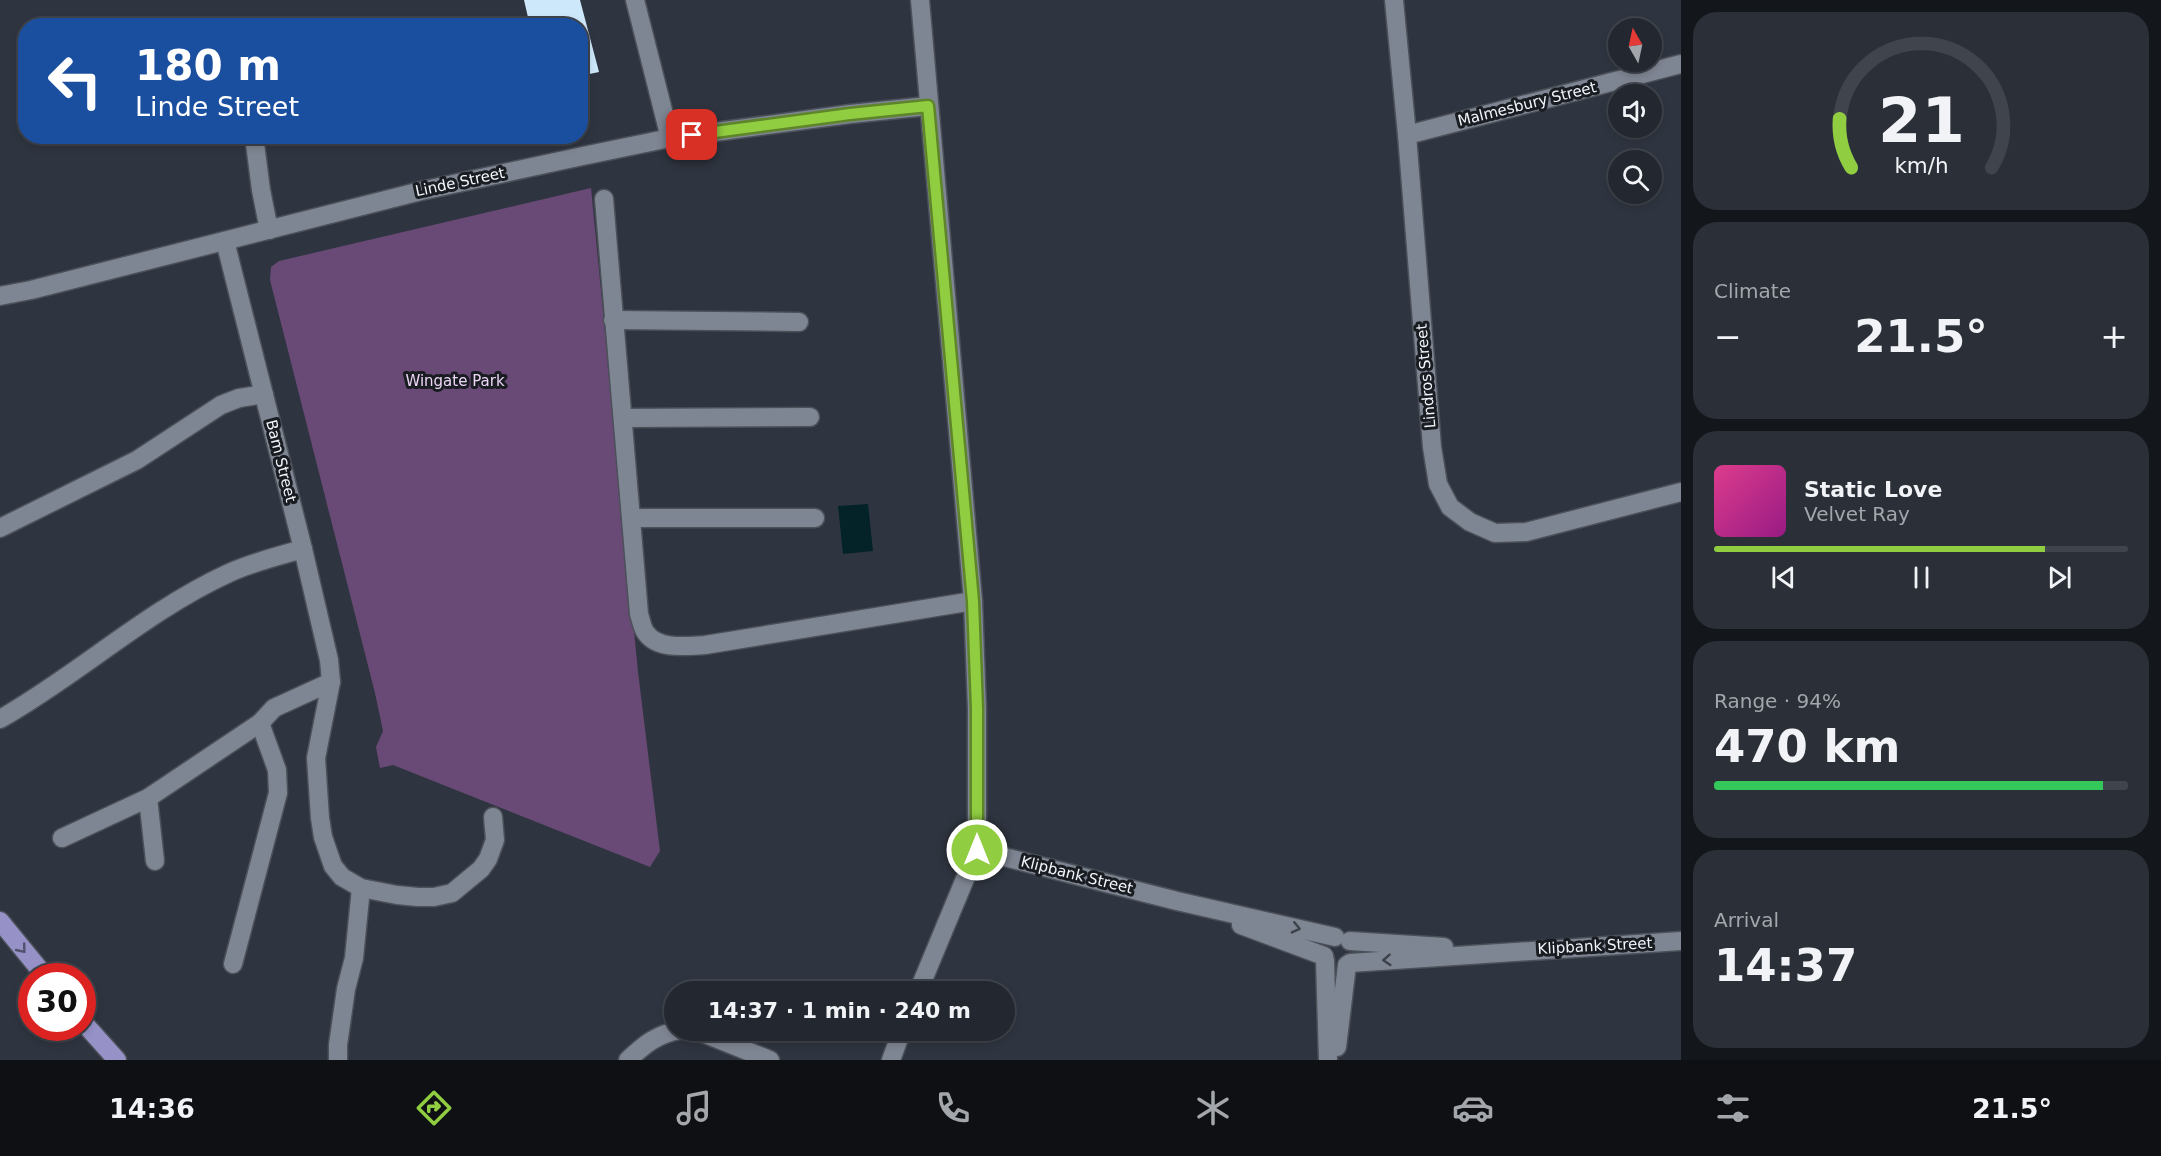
<!DOCTYPE html>
<meta charset="utf-8">
<style>
body{margin:0;font-family:"DejaVu Sans",sans-serif;background:#2b3038;color:#f1f3f6;height:100vh;display:flex;flex-direction:column;font-size:22px;white-space:nowrap}
*{box-sizing:border-box;margin:0}
p{font-size:20px;color:#a3a6ab}
.icon{flex:none;width:33px;height:33px;fill:none;stroke:currentColor;stroke-width:2;stroke-linecap:round;stroke-linejoin:round}
.map{position:relative;flex:1;overflow:hidden}
.details{display:flex;flex-direction:column;gap:12px;padding:12px;background:#13161a;width:480px}
.details>*{flex:none}
.hud{position:absolute;left:18px;top:18px;width:570px;height:126px;border-radius:24px;box-shadow:0 3px 9px #0003,0 0 0 2px #40444c;background:#1a4fa0;color:#fff;overflow:hidden}
.needle{width:39px;rotate:351deg}
.controls{position:absolute;left:1608px;top:18px;display:grid;gap:12px}
.controls a{display:grid;place-items:center;width:54px;height:54px;border-radius:50%;background:#232830;box-shadow:0 3px 9px #0003,0 0 0 2px #40444c;font-size:30px}
.speed{position:absolute;left:18px;top:963px;display:flex;gap:12px;font-size:30px;font-weight:700;text-align:center}
.speed>*{display:grid;place-content:center;width:78px;height:78px;border-radius:50%;background:#232830;box-shadow:0 3px 9px #0003,0 0 0 2px #40444c;line-height:1}
.speed .limit{border:9px solid #d22;background:#fff;color:#111}
.pin{position:absolute;display:grid;place-items:center;width:51px;height:51px;color:#fff;margin:-26px;border-radius:12px;box-shadow:0 3px 9px #0006}
.me{position:absolute;width:66px;margin:-33px;rotate:0deg;stroke-linejoin:round;filter:drop-shadow(0 0 4px #0008)}
.turn{display:flex;align-items:center;gap:21px;height:126px;padding:0 18px;font-size:27px}
.turn .icon{width:78px;height:78px;stroke-width:2.5}
.turn b{display:block;font-size:42px;line-height:51px}
.big{font-size:45px;font-weight:700;line-height:1.1}
.details .widget{flex:1;display:flex;flex-direction:column;justify-content:center;gap:9px;min-width:0;padding:0 21px;border-radius:24px;background:#2b3038}
.details .dial{align-items:center;gap:0}
.dial svg{height:156px;overflow:visible;fill:none;stroke:#40444c;stroke-width:7;stroke-linecap:round;text-anchor:middle}
.dial text{fill:#f1f3f6;stroke:none}
.song{display:flex;align-items:center;gap:18px}
.cover{width:72px;height:72px;border-radius:9px;background:linear-gradient(135deg,hsl(330 70% 55%),hsl(310 70% 35%))}
.played{height:6px;border-radius:3px;background:linear-gradient(90deg,#90cd41 80%,#40444c 80%)}
.keys{display:flex;justify-content:space-around;direction:ltr}
.heat{display:flex;justify-content:space-between;align-items:center;font-size:33px;direction:ltr}
.charge{height:9px;border-radius:4px;background:linear-gradient(90deg,#34c759 94%,#40444c 0)}
.trip{position:absolute;left:664px;top:981px;width:351px;height:60px;border-radius:30px;background:#232830;box-shadow:0 3px 9px #0003,0 0 0 2px #40444c;font-weight:700;line-height:60px;text-align:center}
.menu{display:flex;height:96px;justify-content:space-around;align-items:center;background:#0e1013;color:#a3a6ab}
.menu .icon{width:42px;height:42px}
.menu .selected{color:#90cd41}
.menu b{font-size:27px;color:#f1f3f6}
main{display:flex;flex:1;min-height:0}
.map>svg:first-child{display:block}
.green{fill:#694a76}
.water{fill:#032328}
.building{fill:#cde8fa}
.lines{fill:none;stroke-linecap:round;stroke-linejoin:round}
.street-casing{stroke:#4b5059;stroke-width:21}
.primary-casing{stroke:#4b5059;stroke-width:21}
.street{stroke:#7f8693;stroke-width:18}
.primary{stroke:#9692c8;stroke-width:18}
.oneway{stroke:#3d4149}
.oneway2{stroke:#51516c}
.route-casing{stroke:#5e852a;stroke-width:15}
.route{stroke:#90cd41;stroke-width:10}
.labels{text-anchor:middle;dominant-baseline:central;stroke-width:6;stroke-linejoin:round;paint-order:stroke}
.street-label{font-size:15px;fill:#f1f5fc;stroke:#191c21}
.park-label{font-size:15px;fill:#edd6f7;stroke:#191c21}
</style>
<main>
<div class="map">
<svg width="1681" height="1060" viewBox="0 0 1681 1060">
<rect width="100%" height="100%" fill="#2f3540"/>
<path class="green" d="M591,188L638,672L660,851L650,867L393,765L380,768L376,747L383,731L375,693L270,280L271,267L279,261Z"/>
<path class="water" d="M868,504L873,551L843,554L838,506Z"/>
<path class="building" d="M524,0H580L599,72L580,76V26H530Z"/>
<g class="lines">
<defs>
<g id="street">
<path d="M635,0L670,138"/>
<path d="M1394,0L1407,135L1432,447L1438,484L1450,507L1470,522L1495,533L1526,532L1681,492"/>
<path d="M1407,135L1681,64"/>
<path d="M254,136L261,190L269,230"/>
<path d="M604,199L639,614C641,620 642,628 646,633C658,650 686,646 705,645L973,601"/>
<path d="M225,241L303,549L329,660L331,682L316,758L320,818L323,837L333,866L342,877L361,888L397,895L418,897H434L452,893L481,869L488,859L495,840L493,817"/>
<path d="M0,296L31,290L421,191L578,157L670,138L850,114L928,106"/>
<path d="M613,320L799,322"/>
<path d="M623,418L810,417"/>
<path d="M631,518H815"/>
<path d="M0,528L137,460L221,405L239,398L264,394"/>
<path d="M0,719C78,675 146,611 229,573C253,562 278,556 303,549"/>
<path d="M148,798L155,861"/>
<path d="M62,838L148,798L260,723L274,708L331,682"/>
<path d="M977,850L1177,901L1335,937"/>
<path d="M1241,925L1324,956"/>
<path d="M1350,941L1444,947"/>
<path d="M1325,960L1328,1060"/>
<path d="M1350,963L1681,941"/>
<path d="M233,964L278,793L277,770L260,723"/>
<path d="M918,992L977,850V709L973,601L920,0"/>
<path d="M689,1030L700,1032L770,1060"/>
<path d="M1337,1047L1347,965"/>
<path d="M338,1060V1045L346,989L354,958L361,888"/>
<path d="M628,1060C645,1044 656,1035 679,1030"/>
<path d="M891,1060L902,1030"/>
</g>
<g id="primary">
<path d="M0,921L45,976"/>
<path d="M82,1021L117,1060"/>
</g>
</defs>
<use href="#street" class="street-casing"/>
<use href="#primary" class="primary-casing"/>
<use href="#street" class="street"/>
<use href="#primary" class="primary"/>
</g>
<defs><path id="oneway-chevron" d="M-2-3.5L2.5 0L-2 3.5" fill="none" stroke-width="1.6" stroke-linecap="round" stroke-linejoin="round" transform="scale(1.5)"/></defs>
<g class="oneway">
<use href="#oneway-chevron" transform="translate(1296 928) rotate(13)"/>
<use href="#oneway-chevron" transform="translate(1387 960) rotate(176)"/>
</g>
<use class="oneway2" href="#oneway-chevron" transform="translate(22 949) rotate(51)"/>
<g class="lines">
<defs>
<path id="route" d="M692,135L850,114L928,106L973,601L977,709V850"/>
</defs>
<use href="#route" class="route-casing"/>
<use href="#route" class="route"/>
</g>
<g class="labels">
<g class="street-label">
<text transform="translate(1527 104) rotate(-14)">Malmesbury Street</text>
<text transform="translate(460 182) rotate(-12)">Linde Street</text>
<text transform="translate(1426 376) rotate(-95)">Lindros Street</text>
<text transform="translate(281 461) rotate(76)">Bam Street</text>
<text transform="translate(1077 875) rotate(14)">Klipbank Street</text>
<text transform="translate(1595 946) rotate(-3)">Klipbank Street</text>
</g>
<g class="park-label">
<text x="455" y="381">Wingate Park</text>
</g>
</g>
</svg>
<div class="controls">
<a><svg class="needle" viewBox="-14 -14 28 28"><path d="M0-13l5 13h-10z" fill="#e53935"/><path d="M0 13l5-13h-10z" fill="#a3a6ab"/></svg></a>
<a><svg class="icon" aria-label="sound" viewBox="0 0 24 24"><path d="M4 9h4l5-4v14l-5-4H4zM17 9q2 3 0 6"/></svg></a>
<a><svg class="icon" aria-label="search" viewBox="0 0 24 24"><circle cx="10" cy="10" r="6"/><path d="M15 15l6 6"/></svg></a>
</div>
<div class="speed"><div class="limit">30</div></div>
<div class="pin" style="left:692px;top:135px;background:#d93025"><svg class="icon" aria-label="arrive" viewBox="0 0 24 24"><path d="M6 21V4h12l-3 4 3 4H6"/></svg></div>
<svg class="me" style="left:977px;top:850px" viewBox="-20 -20 40 40"><circle r="17" fill="#90cd41" stroke="#fff" stroke-width="3"/><path d="M0-11L8 9 0 5-8 9z" fill="#fff"/></svg>
<div class="trip">14:37 · 1 min · 240 m</div>
<div class="hud">
<div class="turn"><svg class="icon" aria-label="left" viewBox="0 0 24 24"><path d="M17 20v-9H6M10 6l-5 5 5 5"/></svg><div><b>180 m</b>Linde Street</div></div>
</div>
</div>
<section class="details">
<div class="widget dial"><svg viewBox="0 0 100 80">
<path d="M14 69A42 42 0 1 1 86 69"/>
<path d="M14 69A42 42 0 0 1 8 44" stroke="#90cd41"/>
<text x="50" y="56" font-size="32" font-weight="700">21</text>
<text x="50" y="72" font-size="11">km/h</text>
</svg></div>
<div class="widget"><p>Climate</p>
<div class="heat"><a>−</a><b class="big">21.5°</b><a>+</a></div>
</div>
<div class="widget">
<div class="song"><i class="cover"></i><div><b>Static Love</b><p>Velvet Ray</p></div></div>
<div class="played"></div>
<div class="keys"><svg class="icon" aria-label="previous" viewBox="0 0 24 24"><path d="M18 5L8 12l10 7zM5 5v14"/></svg><svg class="icon" aria-label="pause" viewBox="0 0 24 24"><path d="M8 5v14M16 5v14"/></svg><svg class="icon" aria-label="next" viewBox="0 0 24 24"><path d="M6 5l10 7-10 7zM19 5v14"/></svg></div>
</div>
<div class="widget"><p>Range · 94%</p><b class="big">470 km</b><div class="charge"></div></div>
<div class="widget"><p>Arrival</p><b class="big">14:37</b></div>
</section>
</main>
<nav class="menu">
<b>14:36</b>
<svg class="icon selected" aria-label="directions" viewBox="0 0 24 24"><path d="M12 3l9 9-9 9-9-9zM9 14v-3h6M13 9l2 2-2 2"/></svg>
<svg class="icon" aria-label="music" viewBox="0 0 24 24"><path d="M9 18V5l10-2v13"/><circle cx="6" cy="18" r="3"/><circle cx="16" cy="16" r="3"/></svg>
<svg class="icon" aria-label="phone" viewBox="0 0 24 24"><path d="M5 4h4l2 5-3 2q2 4 5 5l2-3 5 2v4C11 20 4 13 5 4z"/></svg>
<svg class="icon" aria-label="climate" viewBox="0 0 24 24"><path d="M12 3v18M4 7l16 10M4 17L20 7"/></svg>
<svg class="icon" aria-label="car" viewBox="0 0 24 24"><path d="M5 17H2v-5l4-1 3-4h7l3 4 3 1v5h-3M9 17h6M6 11h13"/><circle cx="7" cy="17" r="2"/><circle cx="17" cy="17" r="2"/></svg>
<svg class="icon" aria-label="filters" viewBox="0 0 24 24"><path d="M4 7h16M4 17h16"/><circle cx="9" cy="7" r="2"/><circle cx="15" cy="17" r="2"/></svg>
<b>21.5°</b>
</nav>
